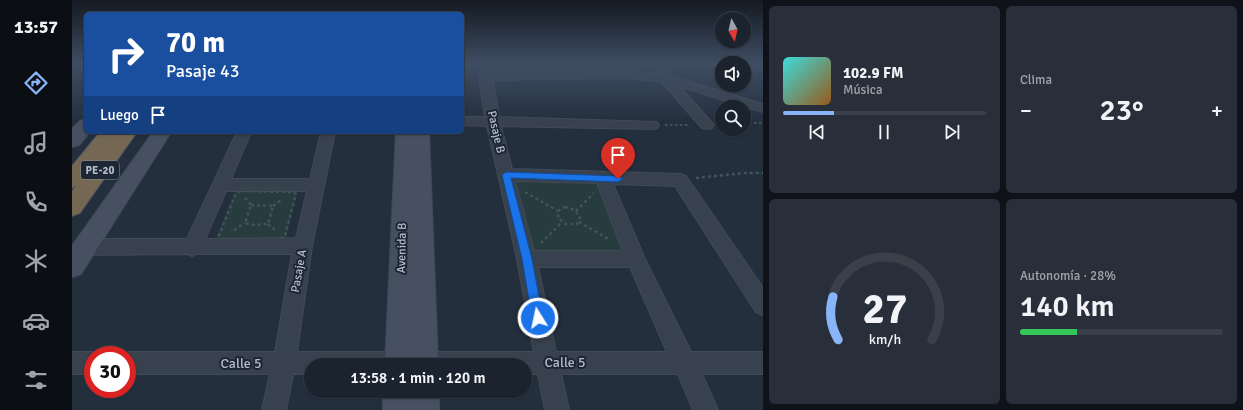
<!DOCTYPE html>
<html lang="es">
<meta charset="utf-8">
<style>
body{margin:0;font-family:Signika,sans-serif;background:#282f3a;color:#f1f3f6;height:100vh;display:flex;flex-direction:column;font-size:15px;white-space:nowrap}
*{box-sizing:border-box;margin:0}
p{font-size:13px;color:#a0a4aa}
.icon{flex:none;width:22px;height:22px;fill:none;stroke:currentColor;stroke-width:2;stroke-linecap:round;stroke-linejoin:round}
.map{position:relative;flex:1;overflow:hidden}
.drawer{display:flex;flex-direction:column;gap:6px;padding:6px;background:#0f1319;width:480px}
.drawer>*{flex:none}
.hud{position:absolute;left:12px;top:12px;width:380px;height:122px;border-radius:6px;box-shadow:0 1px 3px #0004,0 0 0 1px #39404a;background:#1a4fa0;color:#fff;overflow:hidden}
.needle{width:26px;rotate:172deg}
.buttons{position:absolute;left:643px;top:12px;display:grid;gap:8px}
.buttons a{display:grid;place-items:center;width:36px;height:36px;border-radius:50%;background:#1b232e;box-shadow:0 1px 3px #0004,0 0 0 1px #39404a;font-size:20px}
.speed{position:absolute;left:12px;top:346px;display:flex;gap:8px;font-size:20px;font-weight:700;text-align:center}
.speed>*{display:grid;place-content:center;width:52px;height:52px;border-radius:50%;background:#1b232e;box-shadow:0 1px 3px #0004,0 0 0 1px #39404a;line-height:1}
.speed .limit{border:6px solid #d22;background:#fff;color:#111}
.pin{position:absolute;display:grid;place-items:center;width:34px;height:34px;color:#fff;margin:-41px -17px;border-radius:50% 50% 50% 0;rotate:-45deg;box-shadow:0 0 4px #0007}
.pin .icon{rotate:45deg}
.me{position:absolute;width:44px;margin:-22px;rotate:350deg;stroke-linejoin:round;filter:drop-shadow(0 0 3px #0008)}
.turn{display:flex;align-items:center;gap:14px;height:84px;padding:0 16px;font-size:18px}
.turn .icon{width:52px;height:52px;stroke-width:2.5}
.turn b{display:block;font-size:28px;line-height:34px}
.then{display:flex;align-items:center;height:38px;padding:0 16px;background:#0003;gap:8px;font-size:15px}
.big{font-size:30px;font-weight:600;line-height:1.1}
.drawer .card{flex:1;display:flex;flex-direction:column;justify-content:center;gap:6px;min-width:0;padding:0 14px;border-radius:6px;background:#282f3a}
.drawer .dial{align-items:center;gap:0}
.dial svg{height:104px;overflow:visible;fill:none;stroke:#39404a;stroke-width:7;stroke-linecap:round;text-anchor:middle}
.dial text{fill:#f1f3f6;stroke:none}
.song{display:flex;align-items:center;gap:12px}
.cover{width:48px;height:48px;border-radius:6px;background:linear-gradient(135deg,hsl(180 70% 55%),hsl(30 70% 35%))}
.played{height:4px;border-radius:2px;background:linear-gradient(90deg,#8ab4f8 25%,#39404a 25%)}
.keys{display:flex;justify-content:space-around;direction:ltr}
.heat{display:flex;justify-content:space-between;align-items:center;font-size:22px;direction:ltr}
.charge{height:6px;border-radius:3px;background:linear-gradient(90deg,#34c759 28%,#39404a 0)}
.drawer .tiles{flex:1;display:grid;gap:6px;grid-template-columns:repeat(2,1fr)}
.trip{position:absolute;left:232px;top:358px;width:228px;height:40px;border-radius:20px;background:#1b232e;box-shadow:0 1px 3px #0004,0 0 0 1px #39404a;font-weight:600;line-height:40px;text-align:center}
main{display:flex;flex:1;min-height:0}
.menu{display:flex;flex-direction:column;width:72px;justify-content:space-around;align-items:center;background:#0b0e12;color:#a0a4aa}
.menu .icon{width:28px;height:28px}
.menu .on{color:#8ab4f8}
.menu b{font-size:18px;color:#f1f3f6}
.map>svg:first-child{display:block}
.green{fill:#263c3f}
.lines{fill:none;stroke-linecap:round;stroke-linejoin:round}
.street-casing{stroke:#414a57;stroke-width:2}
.secondary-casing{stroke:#414a57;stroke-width:2}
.highway-casing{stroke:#434c59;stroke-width:2}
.path-far1{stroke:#3f5557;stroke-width:2;stroke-dasharray:2.5 2.5;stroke-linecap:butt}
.path{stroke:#3f5557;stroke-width:2.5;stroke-dasharray:3 3;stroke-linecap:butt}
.street{fill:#38414e;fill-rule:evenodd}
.secondary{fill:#465061;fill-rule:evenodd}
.highway{fill:#746855;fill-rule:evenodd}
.route{fill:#1a73e8;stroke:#114b97}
.labels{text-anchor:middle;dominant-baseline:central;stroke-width:4;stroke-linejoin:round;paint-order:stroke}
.shield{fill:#1d2633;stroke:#878f9c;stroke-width:1}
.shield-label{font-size:11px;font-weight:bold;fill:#b4bcc9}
.street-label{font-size:12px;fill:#b4bcc9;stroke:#1d2633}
.near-street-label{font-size:14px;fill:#b4bcc9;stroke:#1d2633}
</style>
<main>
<nav class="menu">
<b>13:57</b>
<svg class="icon on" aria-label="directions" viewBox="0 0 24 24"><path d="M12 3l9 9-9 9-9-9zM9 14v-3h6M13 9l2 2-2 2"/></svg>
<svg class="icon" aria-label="music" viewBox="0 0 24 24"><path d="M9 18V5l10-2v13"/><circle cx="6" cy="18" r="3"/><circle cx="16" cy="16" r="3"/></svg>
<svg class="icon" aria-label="phone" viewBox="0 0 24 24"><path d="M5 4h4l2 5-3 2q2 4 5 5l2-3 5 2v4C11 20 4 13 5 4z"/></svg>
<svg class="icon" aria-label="climate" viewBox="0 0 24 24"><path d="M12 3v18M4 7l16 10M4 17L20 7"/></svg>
<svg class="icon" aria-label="car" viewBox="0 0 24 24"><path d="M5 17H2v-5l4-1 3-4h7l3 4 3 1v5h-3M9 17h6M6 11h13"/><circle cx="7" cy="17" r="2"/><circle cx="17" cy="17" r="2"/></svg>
<svg class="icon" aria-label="filters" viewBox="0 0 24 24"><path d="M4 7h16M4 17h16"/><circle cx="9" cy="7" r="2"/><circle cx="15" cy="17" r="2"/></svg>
</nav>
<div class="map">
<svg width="691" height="410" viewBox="0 0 691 410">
<rect width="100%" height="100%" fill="#242f3e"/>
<g class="green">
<path d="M446,182L523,184L528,187L554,251L470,256L458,251L443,186Z"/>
<path d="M168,190H220L225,193L213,241L148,242L145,236L162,193Z"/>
</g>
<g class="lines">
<defs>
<g id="street">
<path d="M0,64H7L5,66L0,68Z"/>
<path d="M407,64H419L420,72L551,70L586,74L585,64H597L599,76L691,104V112L607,86L642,125L640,128L635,129L630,128L589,81L551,78L421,80L427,117L585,122L587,125L585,128L580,129L429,126L440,169L608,174L614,176L691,288V315L684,312L603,186L541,184L573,259L619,352H691V374H630L646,410H621L606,374H489L497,410H473L466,374H453V365H239V374H221L214,410H190L198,374H55V355H47L55,352H203L220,254H124L120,256L116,254L13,255L6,252L4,247L6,242L13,239H115L165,132H179L159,179H238L249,132H263L240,246L225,352H462L445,259L415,126L390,125V117H413L407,76ZM443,181L525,183L551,251H462ZM154,191H235L224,238L133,239ZM466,267H558L595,352H484Z"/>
<path d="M672,64H691V71L672,67Z"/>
<path d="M0,352H21L29,355H21V374H0Z"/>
</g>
<g id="secondary">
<path d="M14,119V132H18L7,145L0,147V129L8,121Z"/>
<path d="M81,132H99L9,274L0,277V246Z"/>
<path d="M324,132H357L366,365H313Z"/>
<rect x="311" y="391" width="56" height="19"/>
</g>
<path id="highway" d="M28,132H42L44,135L46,132H65L8,213L0,216V191L4,186L0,188V166Z"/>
</defs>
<use href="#street" class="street-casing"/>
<use href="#secondary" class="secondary-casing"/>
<use href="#highway" class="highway-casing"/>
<g class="path-far1">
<path d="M672,123H691"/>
<path d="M593,125H618"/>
</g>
<g class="path">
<path d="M624,178L672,173H691"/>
<path d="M168,191L220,192L224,194L213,236L209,239L152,240L147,236L164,193Z"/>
<path d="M453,192L486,211"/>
<path d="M173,198L179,205"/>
<path d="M179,205L201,206L196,224L181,225L173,223Z"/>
<path d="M201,206L211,199"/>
<path d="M493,207C500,208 505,211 508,218L505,224H494L486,218V211Z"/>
<path d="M504,211L522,193"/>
<path d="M507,222L538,240"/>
<path d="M196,224L203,230"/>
<path d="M162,230L173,223"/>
<path d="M469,243L490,222"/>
</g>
<use href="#street" class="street"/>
<use href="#secondary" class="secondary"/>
<use href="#highway" class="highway"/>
</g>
<linearGradient id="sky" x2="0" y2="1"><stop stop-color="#141a22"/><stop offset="0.53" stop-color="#3f4d63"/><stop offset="1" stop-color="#3f4d63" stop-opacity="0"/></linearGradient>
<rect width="691" height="121" fill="url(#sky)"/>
<path class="route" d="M434,172L546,176L551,179L546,182L439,178L460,259L471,318L470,322L466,323L462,322L460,318L450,259L430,175Z"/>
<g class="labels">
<rect class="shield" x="9" y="161" width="38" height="18" rx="3"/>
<g class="shield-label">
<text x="28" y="170">PE-20</text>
</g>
<g class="street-label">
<text transform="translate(424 132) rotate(77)">Pasaje B</text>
<text transform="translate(330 248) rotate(-89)">Avenida B</text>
<text transform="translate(227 271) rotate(-80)">Pasaje A</text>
</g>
<g class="near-street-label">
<text x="493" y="362">Calle 5</text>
<text x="169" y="363">Calle 5</text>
</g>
</g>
</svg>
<div class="buttons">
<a><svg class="needle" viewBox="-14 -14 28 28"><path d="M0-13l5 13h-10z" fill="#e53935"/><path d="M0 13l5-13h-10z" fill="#a0a4aa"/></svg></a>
<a><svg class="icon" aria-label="sound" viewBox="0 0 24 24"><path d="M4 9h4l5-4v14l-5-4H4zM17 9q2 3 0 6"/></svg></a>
<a><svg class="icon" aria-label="search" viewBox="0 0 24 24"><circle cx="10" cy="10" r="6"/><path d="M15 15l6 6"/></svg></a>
</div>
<div class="speed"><div class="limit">30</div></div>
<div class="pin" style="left:546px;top:179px;background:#d93025"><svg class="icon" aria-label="arrive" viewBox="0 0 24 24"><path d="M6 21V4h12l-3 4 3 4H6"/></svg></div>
<svg class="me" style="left:466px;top:318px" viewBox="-20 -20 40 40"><circle r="17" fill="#1a73e8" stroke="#fff" stroke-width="3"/><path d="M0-11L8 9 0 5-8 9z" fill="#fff"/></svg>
<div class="trip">13:58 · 1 min · 120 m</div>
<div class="hud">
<div class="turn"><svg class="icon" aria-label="right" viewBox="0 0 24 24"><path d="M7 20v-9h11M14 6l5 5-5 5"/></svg><div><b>70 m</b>Pasaje 43</div></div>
<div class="then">Luego<svg class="icon" aria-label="arrive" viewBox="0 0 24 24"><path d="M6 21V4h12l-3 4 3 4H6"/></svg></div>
</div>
</div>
<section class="drawer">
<div class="tiles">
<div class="card">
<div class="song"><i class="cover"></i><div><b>102.9 FM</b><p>Música</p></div></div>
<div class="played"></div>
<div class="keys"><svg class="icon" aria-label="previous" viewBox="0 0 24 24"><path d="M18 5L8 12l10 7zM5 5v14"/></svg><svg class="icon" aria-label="pause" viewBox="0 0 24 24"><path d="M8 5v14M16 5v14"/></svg><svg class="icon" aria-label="next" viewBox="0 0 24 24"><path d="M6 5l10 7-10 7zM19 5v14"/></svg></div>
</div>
<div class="card"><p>Clima</p>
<div class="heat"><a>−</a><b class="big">23°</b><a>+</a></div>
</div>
<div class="card dial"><svg viewBox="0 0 100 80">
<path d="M14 69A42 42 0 1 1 86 69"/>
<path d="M14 69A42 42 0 0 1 10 36" stroke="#8ab4f8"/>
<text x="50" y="56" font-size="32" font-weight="700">27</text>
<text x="50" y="72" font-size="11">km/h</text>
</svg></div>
<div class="card"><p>Autonomía · 28%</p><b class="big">140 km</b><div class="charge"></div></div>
</div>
</section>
</main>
